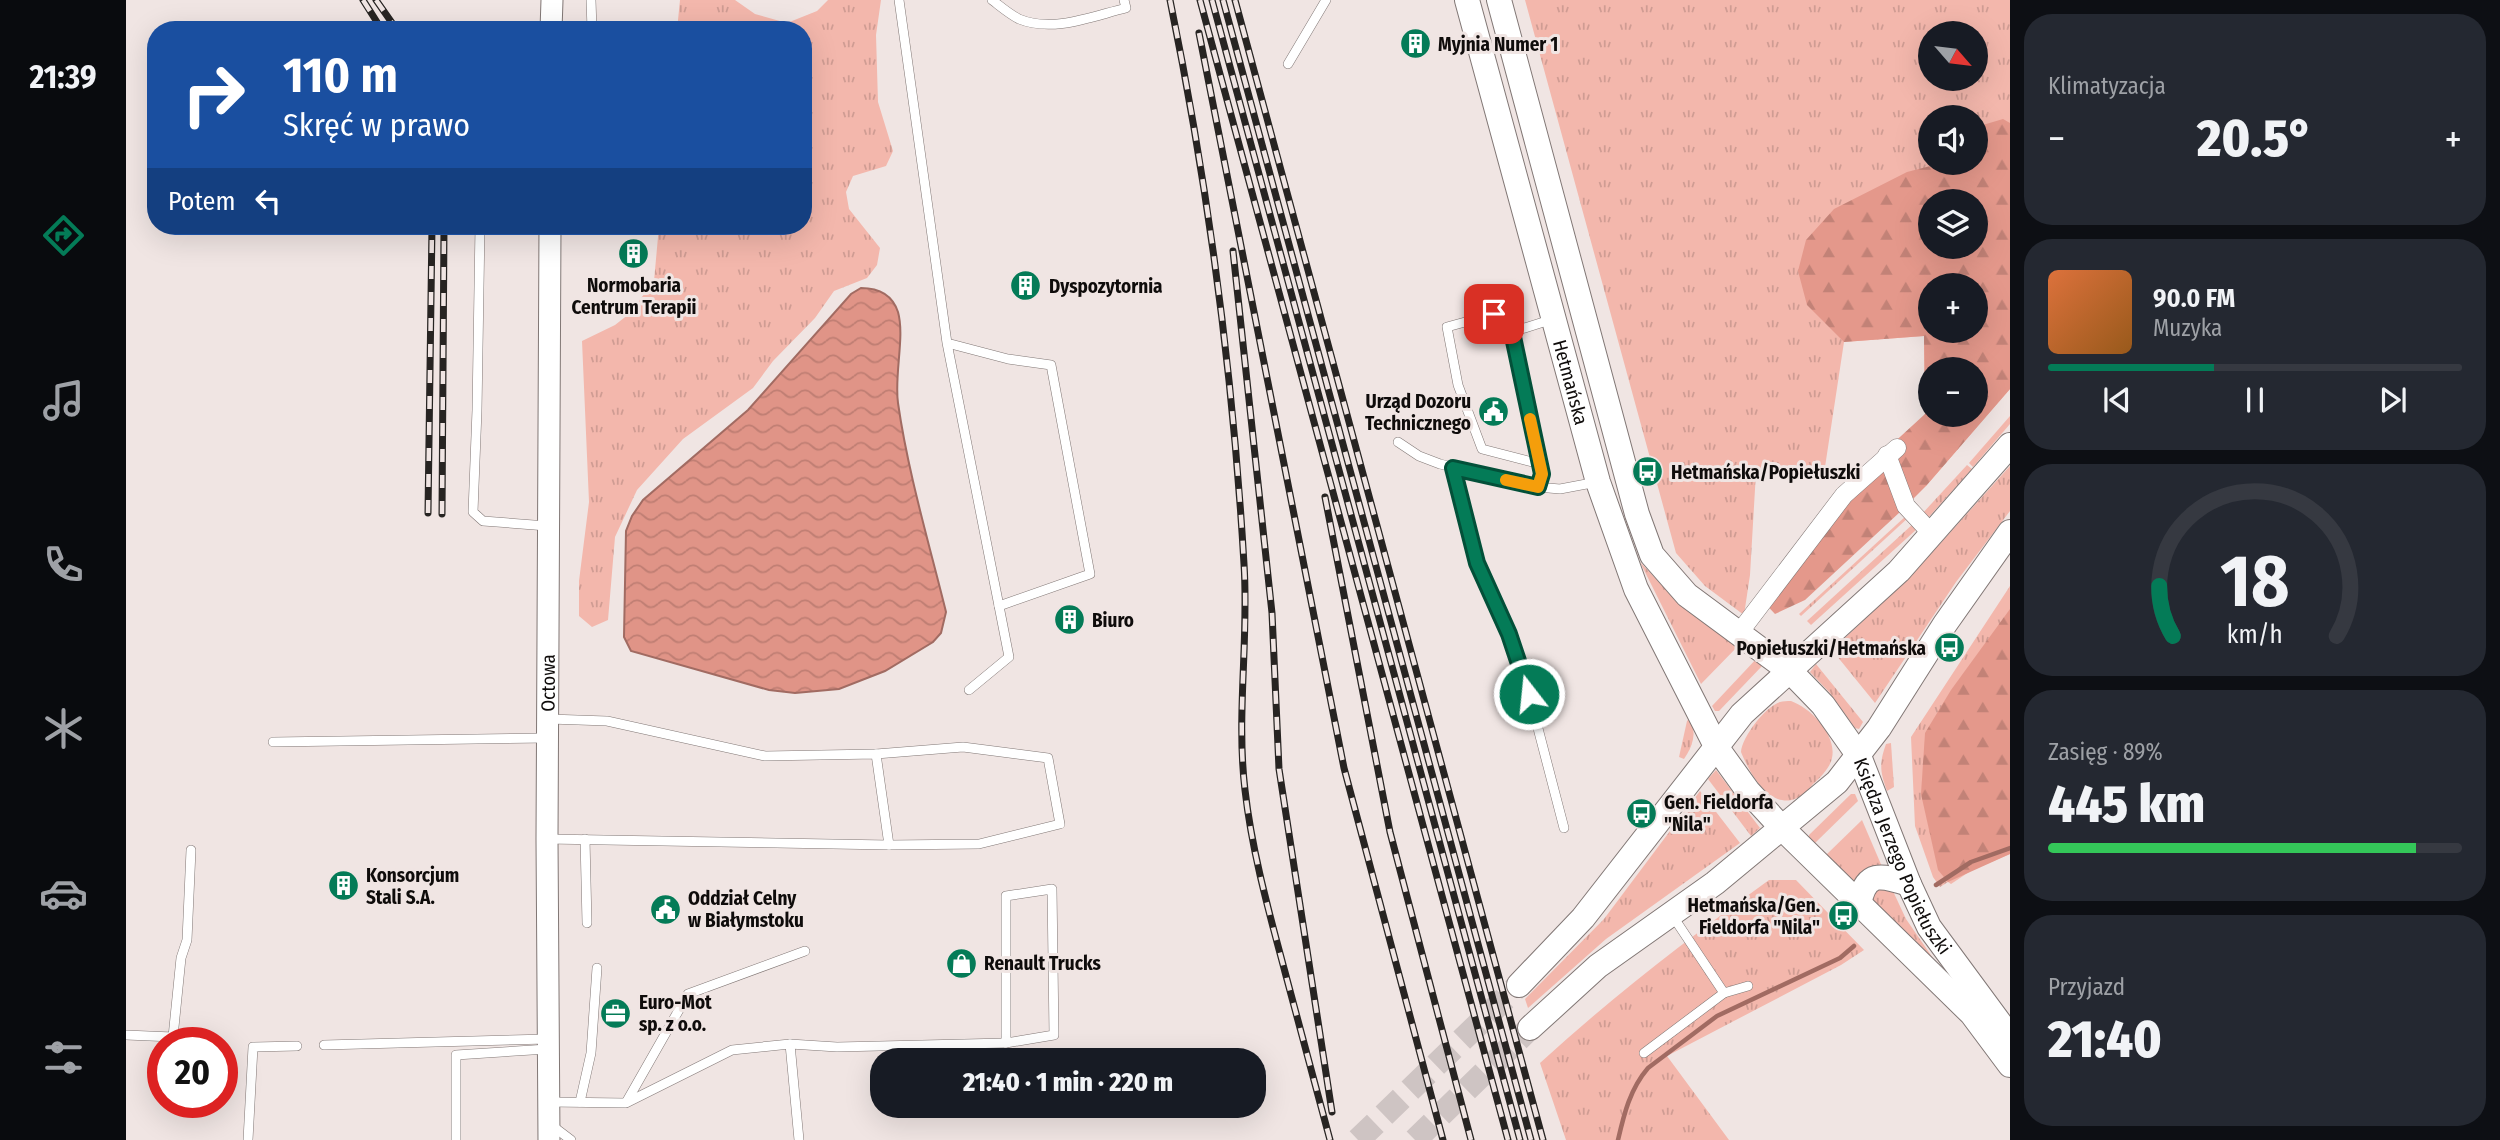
<!DOCTYPE html>
<html lang="pl">
<meta charset="utf-8">
<style>
body{margin:0;font-family:"Fira Sans Condensed",sans-serif;background:#242831;color:#f1f3f6;height:100vh;display:flex;flex-direction:column;font-size:26px;white-space:nowrap}
*{box-sizing:border-box;margin:0}
p{font-size:23px;color:#9ea1a6}
.icon{flex:none;width:38px;height:38px;fill:none;stroke:currentColor;stroke-width:2;stroke-linecap:round;stroke-linejoin:round}
.map{position:relative;flex:1;overflow:hidden}
.panel{display:flex;flex-direction:column;gap:14px;padding:14px;background:#0d0f14;width:490px}
.panel>*{flex:none}
.hud{position:absolute;left:21px;top:21px;width:665px;height:214px;border-radius:28px;box-shadow:0 7px 28px #0002;background:#1a4fa0;color:#fff;overflow:hidden}
.needle{width:46px;rotate:118deg}
.tools{position:absolute;left:1792px;top:21px;display:grid;gap:14px}
.tools a{display:grid;place-items:center;width:70px;height:70px;border-radius:50%;background:#171b24;box-shadow:0 7px 28px #0002;font-size:35px}
.speed{position:absolute;left:21px;top:1027px;display:flex;gap:14px;font-size:35px;font-weight:700;text-align:center}
.speed>*{display:grid;place-content:center;width:91px;height:91px;border-radius:50%;background:#171b24;box-shadow:0 7px 28px #0002;line-height:1}
.speed .limit{border:10px solid #d22;background:#fff;color:#111}
.pin{position:absolute;display:grid;place-items:center;width:60px;height:60px;color:#fff;margin:-30px;border-radius:14px;box-shadow:0 4px 10px #0006}
.me{position:absolute;width:77px;margin:-38px;rotate:344deg;stroke-linejoin:round;filter:drop-shadow(0 0 5px #0008)}
.turn{display:flex;align-items:center;gap:24px;height:147px;padding:0 21px;font-size:32px}
.turn .icon{width:91px;height:91px;stroke-width:2.5}
.turn b{display:block;font-size:49px;line-height:60px}
.then{display:flex;align-items:center;height:66px;padding:0 21px;background:#0003;gap:14px;font-size:26px}
.big{font-size:52px;font-weight:800;line-height:1.1}
.panel .tile{flex:1;display:flex;flex-direction:column;justify-content:center;gap:10px;min-width:0;padding:0 24px;border-radius:28px;background:#242831}
.panel .dial{align-items:center;gap:0}
.dial svg{height:182px;overflow:visible;fill:none;stroke:#363941;stroke-width:7;stroke-linecap:round;text-anchor:middle}
.dial text{fill:#f1f3f6;stroke:none}
.song{display:flex;align-items:center;gap:21px}
.cover{width:84px;height:84px;border-radius:10px;background:linear-gradient(135deg,hsl(20 70% 55%),hsl(30 70% 35%))}
.played{height:7px;border-radius:4px;background:linear-gradient(90deg,#047b57 40%,#363941 40%)}
.keys{display:flex;justify-content:space-around;direction:ltr}
.heat{display:flex;justify-content:space-between;align-items:center;font-size:38px;direction:ltr}
.charge{height:10px;border-radius:5px;background:linear-gradient(90deg,#34c759 89%,#363941 0)}
.trip{position:absolute;left:744px;top:1048px;width:396px;height:70px;border-radius:28px;background:#171b24;box-shadow:0 7px 28px #0002;font-weight:800;line-height:70px;text-align:center}
main{display:flex;flex:1;min-height:0}
.menu{display:flex;flex-direction:column;width:126px;justify-content:space-around;align-items:center;background:#090b0e;color:#9ea1a6}
.menu .icon{width:49px;height:49px}
.menu .current{color:#047b57}
.menu b{font-size:32px;color:#f1f3f6}
.map>svg:first-child{display:block}
.grass{fill:url(#grass-tufts);fill-rule:evenodd}
.forest{fill:url(#forest-firs);fill-rule:evenodd}
.water{fill:url(#water-waves);stroke:#a16b62;stroke-width:2}
.lines{fill:none;stroke-linecap:round;stroke-linejoin:round}
.stream{stroke:#a16b62;stroke-width:4.5}
.secondary-tunnel{stroke:#cec4c3;stroke-width:24;stroke-dasharray:24 12;stroke-linecap:butt}
.service-casing{stroke:#817775;stroke-width:10}
.minor-casing{stroke:#817775;stroke-width:19}
.tertiary-casing{stroke:#817775;stroke-width:23}
.secondary-casing{stroke:#817775;stroke-width:26}
.service{stroke:#fff;stroke-width:9}
.minor{stroke:#fff;stroke-width:18}
.tertiary{stroke:#fff;stroke-width:21}
.secondary{stroke:#fff;stroke-width:24}
.rail-casing{stroke:#272422;stroke-width:7}
.rail{stroke:#f0e5e3;stroke-width:4.5;stroke-dasharray:13;stroke-linecap:butt}
.route-casing{stroke:#035039;stroke-width:18}
.route{stroke:#047b57;stroke-width:12}
.slow{stroke:#f59e0b;stroke-width:12}
.labels{text-anchor:middle;dominant-baseline:central;stroke-width:6;stroke-linejoin:round;paint-order:stroke}
.poi-label{font-size:19px;font-weight:bold;fill:#0f0c0b;stroke:#f0e5e3;text-anchor:start}
.street-label{font-size:19px;fill:#0f0c0b;stroke:#f0e5e3}
</style>
<main>
<nav class="menu">
<b>21:39</b>
<svg class="icon current" aria-label="directions" viewBox="0 0 24 24"><path d="M12 3l9 9-9 9-9-9zM9 14v-3h6M13 9l2 2-2 2"/></svg>
<svg class="icon" aria-label="music" viewBox="0 0 24 24"><path d="M9 18V5l10-2v13"/><circle cx="6" cy="18" r="3"/><circle cx="16" cy="16" r="3"/></svg>
<svg class="icon" aria-label="phone" viewBox="0 0 24 24"><path d="M5 4h4l2 5-3 2q2 4 5 5l2-3 5 2v4C11 20 4 13 5 4z"/></svg>
<svg class="icon" aria-label="climate" viewBox="0 0 24 24"><path d="M12 3v18M4 7l16 10M4 17L20 7"/></svg>
<svg class="icon" aria-label="car" viewBox="0 0 24 24"><path d="M5 17H2v-5l4-1 3-4h7l3 4 3 1v5h-3M9 17h6M6 11h13"/><circle cx="7" cy="17" r="2"/><circle cx="17" cy="17" r="2"/></svg>
<svg class="icon" aria-label="filters" viewBox="0 0 24 24"><path d="M4 7h16M4 17h16"/><circle cx="9" cy="7" r="2"/><circle cx="15" cy="17" r="2"/></svg>
</nav>
<div class="map">
<svg width="1884" height="1140" viewBox="0 0 1884 1140">
<defs>
<pattern id="grass-tufts" width="24" height="20" patternUnits="userSpaceOnUse" patternTransform="scale(1.75)"><rect width="24" height="20" fill="#f3b7ac"/><path d="M3 7l-1-3M5 7V3M7 7l1-3M15 17l-1-3M17 17v-4M19 17l1-3" fill="none" stroke="#cf9c93"/></pattern>
<pattern id="forest-firs" width="22" height="20" patternUnits="userSpaceOnUse" patternTransform="scale(1.75)"><rect width="22" height="20" fill="#e4988b"/><path d="M5 1l3.5 6h-7zM16 11l3.5 6h-7z" fill="#c28277"/></pattern>
<pattern id="water-waves" width="16" height="10" patternUnits="userSpaceOnUse" patternTransform="scale(1.75)"><rect width="16" height="10" fill="#e09487"/><path d="M0 5q4-4 8 0t8 0" fill="none" stroke="#bf7e73"/></pattern>
</defs>
<rect width="100%" height="100%" fill="#f0e5e3"/>
<g class="grass">
<path d="M554,0H609L629,14L661,23L691,11L702,0H755L750,35L752,102L767,151L760,166L727,176L720,192L723,209L754,248L751,265L741,278L708,291L689,318L647,361L627,388L557,439L511,490L489,537L482,620L466,627L453,616V581L463,502L456,341L489,325L503,314L528,281L533,226H677V30H551Z"/>
<path d="M1399,0H1884V389L1800,486L1798,336L1718,342L1699,467L1630,472L1624,575L1618,615L1579,586L1550,553ZM1804,33H1850V79H1804ZM1804,117H1850V163H1804ZM1804,201H1850V247H1804ZM1804,285H1850V331H1804ZM1804,369H1850V415H1804Z"/>
<path d="M1884,416V424L1847,467L1843,463Z"/>
<path d="M1841,465L1846,469L1801,519L1795,515Z"/>
<path d="M1884,466V511L1830,582L1749,703L1706,650L1784,577Z"/>
<path d="M1781,515L1783,517L1675,616L1673,614Z"/>
<path d="M1788,523L1791,529L1685,625L1681,621Z"/>
<path d="M1514,562L1550,600L1614,644L1575,684Z"/>
<path d="M1884,586V854L1846,870L1825,884L1822,882L1814,887L1807,877L1789,826L1785,737Z"/>
<path d="M1632,657L1637,665L1593,711H1589L1586,706Z"/>
<path d="M1690,664L1737,722L1733,729L1729,728L1704,693L1684,672Z"/>
<path d="M1665,701C1685,708 1711,735 1706,758C1704,768 1694,778 1687,784C1683,789 1677,796 1671,798C1644,811 1623,772 1615,752C1616,737 1639,707 1654,702C1657,701 1661,701 1665,701Z"/>
<path d="M1564,718C1571,733 1567,746 1558,759L1553,757L1561,721Z"/>
<path d="M1765,743L1768,787L1761,791C1754,772 1753,763 1760,744Z"/>
<path d="M1590,770L1634,828L1625,836L1582,779Z"/>
<path d="M1574,791L1614,843L1480,939L1402,1008L1399,999L1478,919Z"/>
<path d="M1725,794H1729L1732,801L1688,844L1683,838V835Z"/>
<path d="M1736,820L1757,869L1729,885L1700,855Z"/>
<path d="M1643,880H1670L1738,950L1715,965L1541,1056L1603,1140H1440L1414,1063C1486,997 1563,938 1643,880Z"/>
<path d="M1747,889H1766L1780,919L1811,964L1745,902Z"/>
</g>
<g class="forest">
<path d="M1877,119L1884,123V389L1800,486L1774,512L1679,600L1649,614L1633,597L1714,492L1799,414L1798,336L1718,342L1681,305L1672,271L1680,240L1708,209L1781,172L1816,163H1850V127ZM1804,201H1850V247H1804ZM1804,285H1850V331H1804ZM1804,369H1850V415H1804Z"/>
<path d="M1884,609V854L1822,882L1812,870L1795,794L1799,733L1825,690Z"/>
</g>
<path class="water" d="M735,288C752,288 766,294 772,312C779,337 768,375 772,403C782,473 803,543 820,612L815,633L807,642L759,671L713,689L669,693L643,690L505,651L498,637L500,531L506,516L517,500L622,410L725,294Z"/>
<g class="lines">
<g class="stream">
<path d="M1810,885L1845,862L1884,848"/>
<path d="M1492,1140C1498,1114 1504,1089 1522,1068L1591,1016L1714,958L1728,946"/>
</g>
<g class="secondary-tunnel">
<path d="M1232,1140L1393,985"/>
<path d="M1289,1140L1404,1028"/>
</g>
<defs>
<g id="service">
<path d="M465,0L466,30"/>
<path d="M773,0L821,343L873,606L964,574L925,365L882,359L821,343"/>
<path d="M866,0C874,6 883,14 893,19C927,33 967,16 1000,8L998,0"/>
<path d="M1162,64L1200,0"/>
<path d="M354,226L351,410L347,512L357,521L421,526"/>
<path d="M1386,332L1427,319"/>
<path d="M1272,442L1293,456L1314,464L1411,487L1434,489L1471,482"/>
<path d="M1327,468L1351,563L1396,667L1438,828"/>
<path d="M1411,487L1416,474L1414,464L1386,332L1368,314L1321,327L1332,385L1356,449L1414,464"/>
<path d="M843,690L883,657L873,606"/>
<path d="M147,742L420,738"/>
<path d="M750,754L837,747L922,758L934,824L853,844L763,845"/>
<path d="M421,839L763,845L750,754L639,756L481,721L423,719"/>
<path d="M459,839L461,923"/>
<path d="M926,889L928,1035L880,1043V896Z"/>
<path d="M1546,915L1598,993"/>
<path d="M0,1035L47,1037L55,958L61,940L65,850"/>
<path d="M664,1044L673,1140"/>
<path d="M198,1045L422,1039"/>
<path d="M1518,1053L1598,993L1622,986"/>
<path d="M501,1101L562,994L679,951"/>
<path d="M424,1102L500,1103L606,1050L664,1044L711,1047L880,1043"/>
<path d="M454,1102L465,1053L471,968"/>
<path d="M424,1124L445,1140"/>
<path d="M122,1140L127,1047L171,1046"/>
<path d="M330,1140V1055L422,1049"/>
</g>
<g id="minor">
<path d="M1761,455L1780,506L1806,534"/>
<path d="M1613,633L1718,495L1771,448"/>
</g>
<g id="tertiary">
<path d="M425,30L426,0"/>
<path id="s1" d="M423,1140L421,839L424,226"/>
</g>
<g id="secondary">
<path id="s2" d="M1341,0L1472,482L1510,589L1591,748L1622,791L1656,828L1846,1014L1884,1065"/>
<path id="s3" d="M1373,0L1511,514L1526,555L1561,595L1665,672L1697,705L1733,756L1783,884L1803,927L1884,1037"/>
<path d="M1733,904C1740,870 1755,875 1783,884"/>
<path d="M1393,985L1457,918L1616,714L1773,571L1884,445"/>
<path d="M1404,1028L1472,966L1589,883L1711,782L1753,728L1819,624L1884,532"/>
</g>
</defs>
<use href="#service" class="service-casing"/>
<use href="#minor" class="minor-casing"/>
<use href="#tertiary" class="tertiary-casing"/>
<use href="#secondary" class="secondary-casing"/>
<use href="#service" class="service"/>
<use href="#minor" class="minor"/>
<use href="#tertiary" class="tertiary"/>
<use href="#secondary" class="secondary"/>
<defs>
<g id="rail">
<path d="M237,0L256,30"/>
<path d="M250,0L271,30"/>
<path d="M1044,0C1082,186 1107,374 1118,564C1123,640 1110,715 1119,790C1126,852 1143,912 1159,972C1174,1028 1189,1084 1204,1140"/>
<path d="M1074,0L1382,1140"/>
<path d="M1086,0L1394,1140"/>
<path d="M1097,0L1405,1140"/>
<path d="M1109,0L1417,1140"/>
<path d="M1073,33L1218,768L1317,1140"/>
<path d="M1107,251L1146,613L1153,769L1206,1112"/>
<path d="M1199,497L1264,832L1345,1140"/>
<path d="M302,513L306,226"/>
<path d="M316,514L318,226"/>
</g>
</defs>
<use href="#rail" class="rail-casing"/>
<use href="#rail" class="rail"/>
</g>
<g class="lines">
<defs>
<path id="route" d="M1368,314L1386,332L1416,474L1412,487L1327,468L1351,563L1383,634L1403,694"/>
</defs>
<use href="#route" class="route-casing"/>
<use href="#route" class="route"/>
<path class="slow" d="M1380,480L1412,487L1416,474L1404,419"/>
</g>
<defs>
<symbol id="building-disc" viewBox="-11 -11 22 22"><circle r="9.5" fill="#047b57" stroke="#f0e5e3"/><path d="M-4-6H4V6H1V3H-1V6H-4ZM-2.5-4.3h1.7v1.8h-1.7ZM.8-4.3h1.7v1.8H.8ZM-2.5-1h1.7V.8h-1.7ZM.8-1h1.7V.8H.8Z" fill="#fff"/></symbol>
<symbol id="civic-disc" viewBox="-11 -11 22 22"><circle r="9.5" fill="#047b57" stroke="#f0e5e3"/><path d="M-.6-6.5H3V-4.5H.6V-3L4-1V1h2V6H-6V1h2V-1L-.6-3ZM-1.2 2.5V6h2.4V2.5Z" fill="#fff"/></symbol>
<symbol id="bus-disc" viewBox="-11 -11 22 22"><circle r="9.5" fill="#047b57" stroke="#f0e5e3"/><path d="M-5-6H5V4H4V6H2V4H-2V6H-4V4H-5ZM-3.5-4V0h7V-4ZM-3.5 1.2v1.5H-2V1.2ZM2 1.2v1.5H3.5V1.2Z" fill="#fff"/></symbol>
<symbol id="shop-disc" viewBox="-11 -11 22 22"><circle r="9.5" fill="#047b57" stroke="#f0e5e3"/><path d="M-5-2.5h2.3a2.7 3.5 0 0 1 5.4 0H5L5.5 6h-11ZM-1.5-2.5h3a1.5 2.3 0 0 0-3 0Z" fill="#fff"/></symbol>
<symbol id="office-disc" viewBox="-11 -11 22 22"><circle r="9.5" fill="#047b57" stroke="#f0e5e3"/><path d="M-6-3h4V-5.5h4V-3h4V5H-6ZM-1-4.5V-3h2v-1.5ZM-6 0V1H6V0Z" fill="#fff"/></symbol>
</defs>
<g fill-rule="evenodd">
<use href="#building-disc" x="1272" y="26" width="35" height="35"/>
<use href="#building-disc" x="490" y="236" width="35" height="35"/>
<use href="#building-disc" x="882" y="268" width="35" height="35"/>
<use href="#civic-disc" x="1350" y="394" width="35" height="35"/>
<use href="#bus-disc" x="1504" y="454" width="35" height="35"/>
<use href="#building-disc" x="926" y="602" width="35" height="35"/>
<use href="#bus-disc" x="1806" y="630" width="35" height="35"/>
<use href="#bus-disc" x="1498" y="796" width="35" height="35"/>
<use href="#building-disc" x="200" y="868" width="35" height="35"/>
<use href="#civic-disc" x="522" y="892" width="35" height="35"/>
<use href="#bus-disc" x="1700" y="898" width="35" height="35"/>
<use href="#shop-disc" x="818" y="946" width="35" height="35"/>
<use href="#office-disc" x="472" y="996" width="35" height="35"/>
</g>
<g class="labels">
<g class="poi-label">
<text x="1312" y="44">Myjnia Numer 1</text>
<text x="508" y="285" text-anchor="middle">Normobaria<tspan x="508" dy="22">Centrum Terapii</tspan></text>
<text x="923" y="286">Dyspozytornia</text>
<text x="1345" y="401" text-anchor="end">Urząd Dozoru<tspan x="1345" dy="22">Technicznego</tspan></text>
<text x="1545" y="472">Hetmańska/Popiełuszki</text>
<text x="966" y="620">Biuro</text>
<text x="1800" y="648" text-anchor="end">Popiełuszki/Hetmańska</text>
<text x="1538" y="802">Gen. Fieldorfa<tspan x="1538" dy="22">"Nila"</tspan></text>
<text x="240" y="875">Konsorcjum<tspan x="240" dy="22">Stali S.A.</tspan></text>
<text x="562" y="898">Oddział Celny<tspan x="562" dy="22">w Białymstoku</tspan></text>
<text x="1694" y="905" text-anchor="end">Hetmańska/Gen.<tspan x="1694" dy="22">Fieldorfa "Nila"</tspan></text>
<text x="858" y="963">Renault Trucks</text>
<text x="513" y="1002">Euro-Mot<tspan x="513" dy="22">sp. z o.o.</tspan></text>
</g>
<g class="street-label">
<text stroke="none"><textPath href="#s2" startOffset="396">Hetmańska</textPath></text>
<text stroke="none"><textPath href="#s1" startOffset="457">Octowa</textPath></text>
<text stroke="none"><textPath href="#s3" startOffset="976">Księdza Jerzego Popiełuszki</textPath></text>
</g>
</g>
</svg>
<div class="tools">
<a><svg class="needle" viewBox="-14 -14 28 28"><path d="M0-13l5 13h-10z" fill="#e53935"/><path d="M0 13l5-13h-10z" fill="#9ea1a6"/></svg></a>
<a><svg class="icon" aria-label="sound" viewBox="0 0 24 24"><path d="M4 9h4l5-4v14l-5-4H4zM17 9q2 3 0 6"/></svg></a>
<a><svg class="icon" aria-label="layers" viewBox="0 0 24 24"><path d="M12 4l9 5-9 5-9-5zM3 14l9 5 9-5"/></svg></a>
<a>+</a>
<a>−</a>
</div>
<div class="speed"><div class="limit">20</div></div>
<div class="pin" style="left:1368px;top:314px;background:#d93025"><svg class="icon" aria-label="arrive" viewBox="0 0 24 24"><path d="M6 21V4h12l-3 4 3 4H6"/></svg></div>
<svg class="me" style="left:1403px;top:694px" viewBox="-20 -20 40 40"><circle r="17" fill="#047b57" stroke="#fff" stroke-width="3"/><path d="M0-11L8 9 0 5-8 9z" fill="#fff"/></svg>
<div class="trip">21:40 · 1 min · 220 m</div>
<div class="hud">
<div class="turn"><svg class="icon" aria-label="right" viewBox="0 0 24 24"><path d="M7 20v-9h11M14 6l5 5-5 5"/></svg><div><b>110 m</b>Skręć w prawo</div></div>
<div class="then">Potem<svg class="icon" aria-label="left" viewBox="0 0 24 24"><path d="M17 20v-9H6M10 6l-5 5 5 5"/></svg></div>
</div>
</div>
<section class="panel">
<div class="tile"><p>Klimatyzacja</p>
<div class="heat"><a>−</a><b class="big">20.5°</b><a>+</a></div>
</div>
<div class="tile">
<div class="song"><i class="cover"></i><div><b>90.0 FM</b><p>Muzyka</p></div></div>
<div class="played"></div>
<div class="keys"><svg class="icon" aria-label="previous" viewBox="0 0 24 24"><path d="M18 5L8 12l10 7zM5 5v14"/></svg><svg class="icon" aria-label="pause" viewBox="0 0 24 24"><path d="M8 5v14M16 5v14"/></svg><svg class="icon" aria-label="next" viewBox="0 0 24 24"><path d="M6 5l10 7-10 7zM19 5v14"/></svg></div>
</div>
<div class="tile dial"><svg viewBox="0 0 100 80">
<path d="M14 69A42 42 0 1 1 86 69"/>
<path d="M14 69A42 42 0 0 1 8 47" stroke="#047b57"/>
<text x="50" y="56" font-size="32" font-weight="700">18</text>
<text x="50" y="72" font-size="11">km/h</text>
</svg></div>
<div class="tile"><p>Zasięg · 89%</p><b class="big">445 km</b><div class="charge"></div></div>
<div class="tile"><p>Przyjazd</p><b class="big">21:40</b></div>
</section>
</main>
